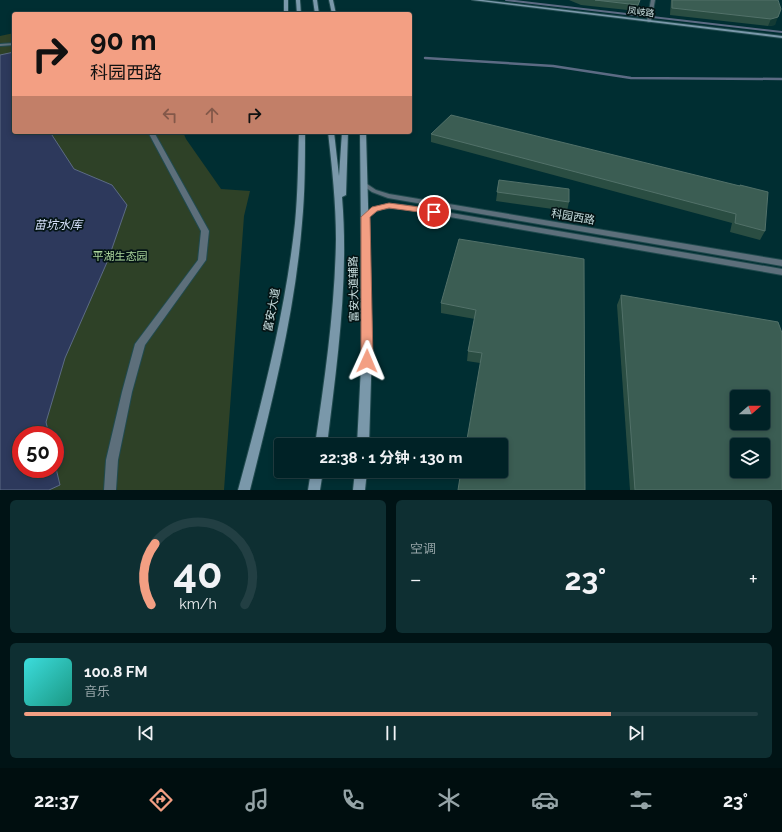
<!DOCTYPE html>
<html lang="zh">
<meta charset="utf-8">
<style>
body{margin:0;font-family:Raleway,"Noto Sans SC",sans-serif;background:#0e2f32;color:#f1f3f6;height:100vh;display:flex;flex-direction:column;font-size:15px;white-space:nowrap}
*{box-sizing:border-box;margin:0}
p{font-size:13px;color:#95a4a7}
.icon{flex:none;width:22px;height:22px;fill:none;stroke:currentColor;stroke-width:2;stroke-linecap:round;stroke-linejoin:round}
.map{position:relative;height:490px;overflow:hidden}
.drawer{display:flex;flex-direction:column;gap:10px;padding:10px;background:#001315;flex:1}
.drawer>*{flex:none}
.guide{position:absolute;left:12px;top:12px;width:400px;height:122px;border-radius:4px;box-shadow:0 2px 6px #0003,0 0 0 1px #223f43;background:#f39f83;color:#111;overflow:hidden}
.needle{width:26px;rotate:70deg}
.fabs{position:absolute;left:730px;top:390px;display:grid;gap:8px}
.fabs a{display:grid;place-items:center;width:40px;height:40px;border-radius:4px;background:#002226;box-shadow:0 2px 6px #0003,0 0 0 1px #223f43;font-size:20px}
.speed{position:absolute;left:12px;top:426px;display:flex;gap:8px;font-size:20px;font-weight:700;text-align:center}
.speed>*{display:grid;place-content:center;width:52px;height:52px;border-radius:50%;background:#002226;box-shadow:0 2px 6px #0003,0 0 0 1px #223f43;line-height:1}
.speed .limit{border:6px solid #d22;background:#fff;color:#111}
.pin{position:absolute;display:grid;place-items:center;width:34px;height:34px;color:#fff;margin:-17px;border:2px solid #fff;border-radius:50%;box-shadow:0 1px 4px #0007}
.me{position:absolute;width:44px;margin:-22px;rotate:1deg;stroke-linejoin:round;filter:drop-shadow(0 0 3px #0008)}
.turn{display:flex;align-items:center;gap:14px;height:84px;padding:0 12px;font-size:18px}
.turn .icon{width:52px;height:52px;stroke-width:2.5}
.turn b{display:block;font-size:28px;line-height:34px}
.lanes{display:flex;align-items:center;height:38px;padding:0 12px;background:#0003;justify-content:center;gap:20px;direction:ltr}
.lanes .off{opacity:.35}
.big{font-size:30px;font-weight:700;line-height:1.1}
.drawer .card{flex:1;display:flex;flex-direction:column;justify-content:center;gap:6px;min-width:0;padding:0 14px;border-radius:6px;background:#0e2f32}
.drawer .dial{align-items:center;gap:0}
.dial svg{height:104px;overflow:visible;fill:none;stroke:#223f43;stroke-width:7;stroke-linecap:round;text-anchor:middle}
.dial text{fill:#f1f3f6;stroke:none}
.song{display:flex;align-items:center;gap:12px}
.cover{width:48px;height:48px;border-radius:6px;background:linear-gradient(135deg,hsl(180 70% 55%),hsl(170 70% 35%))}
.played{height:4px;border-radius:2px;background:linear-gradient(90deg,#f39f83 80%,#223f43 80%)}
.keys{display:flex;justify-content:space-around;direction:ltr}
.heat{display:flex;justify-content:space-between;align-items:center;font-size:22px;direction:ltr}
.drawer .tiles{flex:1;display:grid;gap:10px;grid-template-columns:1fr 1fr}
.card:last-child{grid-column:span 2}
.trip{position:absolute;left:274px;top:438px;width:234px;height:40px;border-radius:4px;background:#002226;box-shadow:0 2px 6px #0003,0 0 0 1px #223f43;font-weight:700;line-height:40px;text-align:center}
.tabs{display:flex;height:64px;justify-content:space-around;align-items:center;background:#000e0f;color:#95a4a7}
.tabs .icon{width:28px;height:28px}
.tabs .current{color:#f39f83}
.tabs b{font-size:18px;color:#f1f3f6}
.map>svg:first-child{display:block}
.green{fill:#2e4127;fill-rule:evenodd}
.water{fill:#2d395c;stroke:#5c6b84}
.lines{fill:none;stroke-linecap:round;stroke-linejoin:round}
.stream-far1{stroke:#5c6b84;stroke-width:2}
.stream{stroke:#5c6b84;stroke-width:2.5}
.street-casing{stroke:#204a4e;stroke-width:2}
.secondary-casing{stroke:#204a4e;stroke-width:2}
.street{fill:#5d6f7b;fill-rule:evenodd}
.secondary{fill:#7a98aa;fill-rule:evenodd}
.wall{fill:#2a4d42}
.shaded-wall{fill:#123a34}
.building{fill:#3b5d53;stroke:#527169;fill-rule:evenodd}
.route{fill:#f39f83;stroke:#9e6755}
.labels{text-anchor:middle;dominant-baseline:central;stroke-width:3.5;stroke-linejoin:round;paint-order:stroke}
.far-street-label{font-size:9px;fill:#cae0e1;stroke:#041415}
.street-label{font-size:11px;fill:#cae0e1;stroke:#041415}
.park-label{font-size:11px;fill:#acd79c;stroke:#041415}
.water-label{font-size:12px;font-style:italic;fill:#d5e0fa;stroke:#041415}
</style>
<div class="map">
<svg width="782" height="490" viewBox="0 0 782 490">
<rect width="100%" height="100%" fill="#002e32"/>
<path class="green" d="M14,33V132H183L186,139L221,189L250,191L244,216L224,490H0V36ZM21,435H55V469H21Z"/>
<path class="water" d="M14,52V132H50L74,169L112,185L127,205L108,260L65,358L46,422L49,435H21V469H55V464L60,485L49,490H0V55Z"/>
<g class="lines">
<g class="stream-far1">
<path d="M506,0L782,32"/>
<path d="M425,58H427"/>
</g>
<path class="stream" d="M425,58L553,66L631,78L782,79"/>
<defs>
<g id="street">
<path d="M651,0H655L651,21L649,22L647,21Z"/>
<path d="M14,43V45L0,46V44Z"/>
<path d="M148,132H154L209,231L206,260L145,345L132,392L118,460L116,490H104L106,460L122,392L135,344L198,260L201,231Z"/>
<path d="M364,182L376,190L389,194L782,260V266L388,198L372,192L362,185L361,184L362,183Z"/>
<path d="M388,204L404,205L782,269V275L404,209C394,208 384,207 375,212C372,214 369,218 365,219L361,217L371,209Z"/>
</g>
<g id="secondary">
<rect x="284" y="0" width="4" height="14"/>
<path d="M296,0H300L301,14H297Z"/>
<path d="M313,0H317L319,14H315Z"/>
<path d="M329,0H333L336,14H332Z"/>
<path d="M472,0H483L782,36V38Z"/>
<path d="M299,132H305C305,162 305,193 302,223C295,313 272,402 250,490H238C262,402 285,314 295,223C298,193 298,162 299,132Z"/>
<path d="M328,132H334L339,176L342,132H348L346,195L342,197C349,280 337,363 327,445H315C325,377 335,308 336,239C336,203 332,167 328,132Z"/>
<path d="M360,132H366L372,347L369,445H357L362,347Z"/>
<path d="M311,471H323L320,490H308Z"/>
<path d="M355,471H367L365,490H353Z"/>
</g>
</defs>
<use href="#street" class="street-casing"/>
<use href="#secondary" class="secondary-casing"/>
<use href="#street" class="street"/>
<use href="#secondary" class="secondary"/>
</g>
<g class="wall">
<path d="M569,0H640L637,11L581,5Z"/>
<path d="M671,0H778L775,25L768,26L670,15Z"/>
<path d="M431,134L740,186L765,231L760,240L730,232L732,223L431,142Z"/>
<path d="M499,180L569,202L567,211L496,201Z"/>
<path d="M584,259L480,363L467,361L468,351L475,319L441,313V303Z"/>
<path d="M621,295L782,490H630L617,305Z"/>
</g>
<path class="shaded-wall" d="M778,17L775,25L768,26L771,19Z"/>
<g class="building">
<path d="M595,0H640L638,5Z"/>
<path d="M672,0H778L781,9L778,17L771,19L672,8Z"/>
<path d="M451,115L740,186V185L768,192L765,231L735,223L736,214L431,134Z"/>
<path d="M499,180L569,189V202L497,192Z"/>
<path d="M459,239L584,259L585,490H458L461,471H501V445H466L482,353L468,351L476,310L441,303Z"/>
<path d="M621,295L778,322L782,333V490H635ZM737,397H763V423H737ZM737,445H763V471H737Z"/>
</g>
<path class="route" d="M389,203L434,209L438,212L434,214L389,208L377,211L370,217L373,361L371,364L367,365L363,364L361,361V217L372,207Z"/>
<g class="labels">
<g class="far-street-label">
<text transform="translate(641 12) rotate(7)">凤岐路</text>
</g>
<g class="street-label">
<text transform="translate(573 217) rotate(10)">科园西路</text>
<text transform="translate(354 289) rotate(-91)">富安大道辅路</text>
<text transform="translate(272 310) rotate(-79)">富安大道</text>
</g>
<g class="park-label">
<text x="120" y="256">平湖生态园</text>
</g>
<g class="water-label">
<text x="58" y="225">苗坑水库</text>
</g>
</g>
</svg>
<div class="fabs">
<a><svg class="needle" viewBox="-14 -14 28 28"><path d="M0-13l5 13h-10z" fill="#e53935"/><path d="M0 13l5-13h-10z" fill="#95a4a7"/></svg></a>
<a><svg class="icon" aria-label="layers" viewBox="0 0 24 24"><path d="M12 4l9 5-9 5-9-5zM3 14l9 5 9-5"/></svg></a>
</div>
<div class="speed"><div class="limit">50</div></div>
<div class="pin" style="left:434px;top:212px;background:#d93025"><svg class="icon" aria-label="arrive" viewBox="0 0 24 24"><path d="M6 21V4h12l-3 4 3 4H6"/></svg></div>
<svg class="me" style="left:367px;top:361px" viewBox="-20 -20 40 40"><path d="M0-17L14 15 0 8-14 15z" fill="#f39f83" stroke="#fff" stroke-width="4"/></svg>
<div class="trip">22:38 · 1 分钟 · 130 m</div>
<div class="guide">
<div class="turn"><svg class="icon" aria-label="right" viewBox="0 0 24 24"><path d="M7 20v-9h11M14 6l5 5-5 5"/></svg><div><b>90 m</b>科园西路</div></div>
<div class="lanes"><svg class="icon off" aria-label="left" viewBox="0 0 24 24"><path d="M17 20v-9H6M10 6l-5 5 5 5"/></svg><svg class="icon off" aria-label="ahead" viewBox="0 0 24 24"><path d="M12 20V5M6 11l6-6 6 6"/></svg><svg class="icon" aria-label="right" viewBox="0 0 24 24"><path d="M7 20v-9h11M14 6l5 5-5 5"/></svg></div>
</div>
</div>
<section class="drawer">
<div class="tiles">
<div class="card dial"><svg viewBox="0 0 100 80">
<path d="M14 69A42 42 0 1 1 86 69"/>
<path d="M14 69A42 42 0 0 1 17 22" stroke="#f39f83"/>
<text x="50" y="56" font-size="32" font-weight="700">40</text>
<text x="50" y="72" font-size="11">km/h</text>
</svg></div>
<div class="card"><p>空调</p>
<div class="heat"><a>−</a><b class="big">23°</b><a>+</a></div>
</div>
<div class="card">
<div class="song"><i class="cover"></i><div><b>100.8 FM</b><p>音乐</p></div></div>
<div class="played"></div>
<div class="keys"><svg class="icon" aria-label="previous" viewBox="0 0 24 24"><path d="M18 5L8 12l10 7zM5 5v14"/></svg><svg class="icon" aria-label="pause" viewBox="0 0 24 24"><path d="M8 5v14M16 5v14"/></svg><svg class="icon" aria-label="next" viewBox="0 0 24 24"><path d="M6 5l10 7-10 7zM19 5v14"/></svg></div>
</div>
</div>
</section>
<nav class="tabs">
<b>22:37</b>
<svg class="icon current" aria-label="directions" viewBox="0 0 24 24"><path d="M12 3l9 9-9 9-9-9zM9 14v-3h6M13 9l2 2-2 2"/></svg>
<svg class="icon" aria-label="music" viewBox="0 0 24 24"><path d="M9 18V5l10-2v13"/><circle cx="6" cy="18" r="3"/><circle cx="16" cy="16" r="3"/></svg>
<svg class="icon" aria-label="phone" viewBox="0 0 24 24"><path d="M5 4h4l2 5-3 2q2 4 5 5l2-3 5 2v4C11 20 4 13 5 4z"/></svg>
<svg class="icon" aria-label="climate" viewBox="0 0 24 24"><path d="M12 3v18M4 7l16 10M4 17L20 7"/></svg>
<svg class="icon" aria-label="car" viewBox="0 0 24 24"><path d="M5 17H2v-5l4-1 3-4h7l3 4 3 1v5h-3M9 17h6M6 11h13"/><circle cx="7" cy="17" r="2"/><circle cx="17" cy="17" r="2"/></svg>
<svg class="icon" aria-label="filters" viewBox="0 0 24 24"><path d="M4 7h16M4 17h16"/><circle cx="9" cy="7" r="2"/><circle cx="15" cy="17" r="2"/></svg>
<b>23°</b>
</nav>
